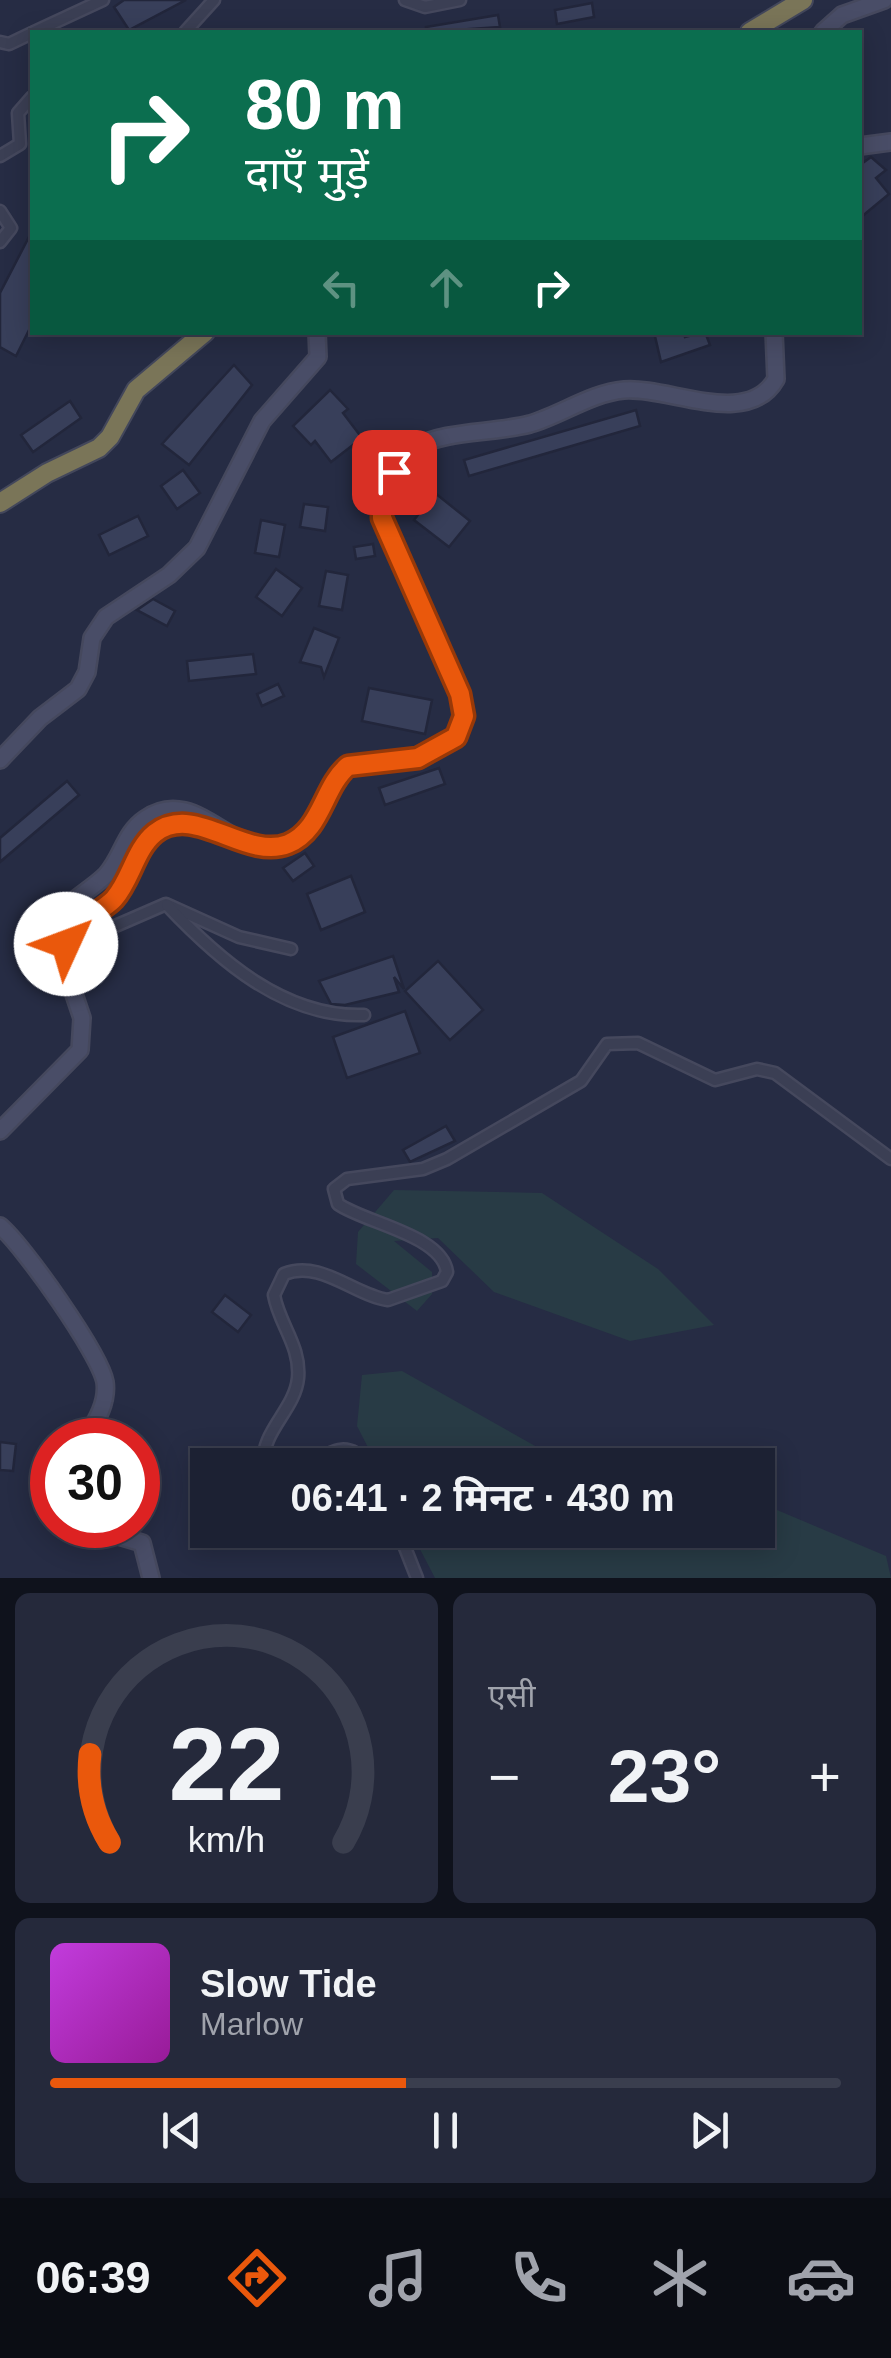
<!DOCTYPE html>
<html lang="hi">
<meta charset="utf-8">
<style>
body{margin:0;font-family:Helvetica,"Noto Sans Devanagari",sans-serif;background:#25293b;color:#f1f3f6;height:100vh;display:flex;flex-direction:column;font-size:38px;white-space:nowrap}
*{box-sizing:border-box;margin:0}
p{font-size:32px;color:#a0a3ac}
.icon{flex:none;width:55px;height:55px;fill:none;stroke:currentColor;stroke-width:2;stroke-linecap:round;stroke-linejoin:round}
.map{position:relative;height:1578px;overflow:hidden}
.details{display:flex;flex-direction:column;gap:15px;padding:15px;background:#0f121c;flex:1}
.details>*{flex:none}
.top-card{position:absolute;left:30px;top:30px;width:832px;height:305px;border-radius:0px;box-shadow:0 5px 25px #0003,0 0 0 2px #3a3e4e;background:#0b6e4f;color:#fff;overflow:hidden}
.speed{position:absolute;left:30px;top:1418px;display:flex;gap:20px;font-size:50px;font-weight:700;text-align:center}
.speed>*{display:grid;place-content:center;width:130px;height:130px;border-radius:50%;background:#1c2133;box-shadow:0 5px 25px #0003,0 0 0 2px #3a3e4e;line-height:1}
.speed .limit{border:15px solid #d22;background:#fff;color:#111}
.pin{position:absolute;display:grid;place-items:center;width:85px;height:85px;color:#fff;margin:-42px;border-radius:20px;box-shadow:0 5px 15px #0006}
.me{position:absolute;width:110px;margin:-55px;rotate:47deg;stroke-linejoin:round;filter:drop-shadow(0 0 8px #0008)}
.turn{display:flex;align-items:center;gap:35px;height:210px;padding:0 50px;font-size:45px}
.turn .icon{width:130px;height:130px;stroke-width:2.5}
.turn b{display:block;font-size:70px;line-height:85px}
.lanes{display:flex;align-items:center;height:95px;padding:0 50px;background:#0003;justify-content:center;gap:50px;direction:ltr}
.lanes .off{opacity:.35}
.big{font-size:75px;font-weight:700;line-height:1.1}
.details .card{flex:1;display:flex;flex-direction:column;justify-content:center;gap:15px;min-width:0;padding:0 35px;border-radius:15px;background:#25293b}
.details .dial{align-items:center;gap:0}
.dial svg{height:260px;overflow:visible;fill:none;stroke:#3a3e4e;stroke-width:7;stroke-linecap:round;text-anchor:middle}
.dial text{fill:#f1f3f6;stroke:none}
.song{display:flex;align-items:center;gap:30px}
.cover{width:120px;height:120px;border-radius:15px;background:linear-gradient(135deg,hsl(290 70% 55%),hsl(300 70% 35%))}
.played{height:10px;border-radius:5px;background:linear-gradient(90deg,#ea580c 45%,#3a3e4e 45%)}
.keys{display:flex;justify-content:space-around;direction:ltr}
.heat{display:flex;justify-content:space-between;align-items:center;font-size:55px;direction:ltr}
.details .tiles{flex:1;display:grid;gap:15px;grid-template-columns:1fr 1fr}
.card:last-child{grid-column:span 2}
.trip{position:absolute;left:190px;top:1448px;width:585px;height:100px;border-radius:0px;background:#1c2133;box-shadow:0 5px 25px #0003,0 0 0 2px #3a3e4e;font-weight:700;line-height:100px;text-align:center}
.menu{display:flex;height:160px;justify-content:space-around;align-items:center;background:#0b0d14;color:#a0a3ac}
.menu .icon{width:70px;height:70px}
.menu .selected{color:#ea580c}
.menu b{font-size:45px;color:#f1f3f6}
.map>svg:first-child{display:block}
.green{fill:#283b45}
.building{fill:#383f5a;stroke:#22263b;stroke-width:2.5}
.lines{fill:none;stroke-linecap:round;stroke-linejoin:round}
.street-casing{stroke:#45485d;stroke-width:15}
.secondary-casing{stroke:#45485d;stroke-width:20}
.highway-casing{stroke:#43475b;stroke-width:22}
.street{stroke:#3b3f54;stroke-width:10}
.secondary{stroke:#494d67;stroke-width:15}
.highway{stroke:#7a7558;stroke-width:18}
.route-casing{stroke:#983908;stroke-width:25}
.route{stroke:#ea580c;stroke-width:18}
</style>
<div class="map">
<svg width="891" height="1578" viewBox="0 0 891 1578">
<rect width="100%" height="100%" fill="#262c44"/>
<g class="green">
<path d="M394,1190L542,1193L658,1269L714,1325L630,1341L494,1292L438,1238L394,1241L432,1272V1294L417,1311L356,1264L358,1232Z"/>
<path d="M402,1371L569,1465H377L357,1426L362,1375Z"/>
<path d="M758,1507L777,1510L886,1556L891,1578H435L410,1530H758Z"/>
</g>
<g class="building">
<path d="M124,0H186L129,30L114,7Z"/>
<path d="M592,3L594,17L557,24L555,10Z"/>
<path d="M498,15L500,27L426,32V27Z"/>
<path d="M871,157L886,170L876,178L889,194L860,218V165Z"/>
<path d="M32,231V324L16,356L0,347V293Z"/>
<path d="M654,332H684L685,337L705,332L710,345L661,362Z"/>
<path d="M234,365L252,385L189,465L162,444Z"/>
<path d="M330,390L348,409L343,413L362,438L331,462L315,441L311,445L293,426Z"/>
<path d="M70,401L81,418L33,452L21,435Z"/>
<path d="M636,410L640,426L469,476L464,460Z"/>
<path d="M183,470L200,493L177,509L161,486Z"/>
<path d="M435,493L470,521L449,547L414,520Z"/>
<path d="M304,504L328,507L325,531L300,527Z"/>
<path d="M138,516L148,536L109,555L99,535Z"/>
<path d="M261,520L285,525L279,557L255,553Z"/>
<path d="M373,544L375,556L356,559L354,547Z"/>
<path d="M276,569L302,588L282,616L256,597Z"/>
<path d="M326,571L348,575L342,610L319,606Z"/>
<path d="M153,599L175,611L167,626L137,610Z"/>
<path d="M314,628L339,638L324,677L321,667L300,662Z"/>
<path d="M253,654L256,674L189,681L187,661Z"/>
<path d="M278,684L284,696L262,706L257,694Z"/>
<path d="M369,688L432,700L425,734L362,721Z"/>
<path d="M439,768L445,784L385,805L379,788Z"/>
<path d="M67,781L79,795L0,862V838Z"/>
<path d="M305,853L314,866L293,881L283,868Z"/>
<path d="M351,876L365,912L321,930L307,894Z"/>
<path d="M393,956L404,989L394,977L399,992L345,1005L331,1004L319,981Z"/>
<path d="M438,961L483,1010L450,1040L405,991Z"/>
<path d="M405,1011L420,1053L347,1078L333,1037Z"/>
<path d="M446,1126L455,1141L410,1162L403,1150Z"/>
<path d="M225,1295L251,1315L238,1332L212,1312Z"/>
<path d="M0,1442L16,1444L13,1471L0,1470Z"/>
</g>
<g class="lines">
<defs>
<g id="street">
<path d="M405,0L425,7L460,0"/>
<path d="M34,32L103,0"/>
<path d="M185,32L214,0"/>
<path d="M0,42L9,44L32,33"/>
<path d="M0,156L20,144L18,113L32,97"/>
<path d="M0,211L11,228L0,242"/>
<path d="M219,832C148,820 158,832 124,886C110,908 90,920 69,933L67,947L166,904L239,937L291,949"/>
<path d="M167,905C218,959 284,1018 364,1015"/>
<path d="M264,1465C260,1432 295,1410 298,1378C301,1346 279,1324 274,1295L284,1274C320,1259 354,1295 388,1300L442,1281L447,1272C442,1235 365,1223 338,1204L334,1189L347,1179L423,1169L447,1159L581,1081L607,1044L638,1043L715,1080L757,1069L775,1073L891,1159"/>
<path d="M313,1465C333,1447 351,1442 368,1465"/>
<path d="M398,1530L417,1578"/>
</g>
<g id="secondary">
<path d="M823,32L842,15L884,0"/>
<path d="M860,146L891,142"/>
<path d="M0,760L40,718L78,689L87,672L92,638L106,617L169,575L197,548L262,421L318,357L317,332"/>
<path d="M0,1131L80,1050L82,1018L52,929C60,904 88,893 106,875C122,858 124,833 145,819C198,782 234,866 288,844C322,829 322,787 349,766L418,758L456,737L464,716L460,695L380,510C389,420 468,440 530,424C561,415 591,393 624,390C668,386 748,429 776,379L774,332"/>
<path d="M0,1226C23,1245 100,1354 105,1382C108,1403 95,1423 85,1440"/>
<path d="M81,1525L142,1543L151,1578"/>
</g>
<g id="highway">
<path d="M750,32L803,0"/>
<path d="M0,503L47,473L99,448L110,437L136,390L205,332"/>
</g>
</defs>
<use href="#street" class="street-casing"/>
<use href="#secondary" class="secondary-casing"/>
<use href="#highway" class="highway-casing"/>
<use href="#street" class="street"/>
<use href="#secondary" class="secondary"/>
<use href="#highway" class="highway"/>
</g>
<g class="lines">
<defs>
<path id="route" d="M66,944C67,927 102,912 114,899C131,880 135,849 155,833C195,802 245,861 288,844C322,830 323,787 348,766L418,758L456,737L464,716L460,694L382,518V498L394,472"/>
</defs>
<use href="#route" class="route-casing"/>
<use href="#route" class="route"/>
</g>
</svg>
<div class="speed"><div class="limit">30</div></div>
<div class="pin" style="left:394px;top:472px;background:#d93025"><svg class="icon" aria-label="arrive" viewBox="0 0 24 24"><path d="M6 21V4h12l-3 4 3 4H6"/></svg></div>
<svg class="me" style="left:66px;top:944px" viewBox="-20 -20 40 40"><circle r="19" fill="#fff"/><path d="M0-13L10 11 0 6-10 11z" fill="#ea580c"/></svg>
<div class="trip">06:41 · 2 मिनट · 430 m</div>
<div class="top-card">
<div class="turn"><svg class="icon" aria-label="right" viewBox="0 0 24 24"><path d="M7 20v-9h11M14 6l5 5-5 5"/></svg><div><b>80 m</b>दाएँ मुड़ें</div></div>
<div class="lanes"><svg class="icon off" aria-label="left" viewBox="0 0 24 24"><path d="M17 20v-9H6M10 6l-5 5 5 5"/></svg><svg class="icon off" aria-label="ahead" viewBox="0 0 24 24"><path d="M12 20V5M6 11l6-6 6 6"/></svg><svg class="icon" aria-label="right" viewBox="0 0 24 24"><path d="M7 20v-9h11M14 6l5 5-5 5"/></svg></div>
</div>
</div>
<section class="details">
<div class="tiles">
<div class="card dial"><svg viewBox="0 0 100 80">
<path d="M14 69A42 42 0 1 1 86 69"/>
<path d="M14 69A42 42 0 0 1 8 42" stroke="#ea580c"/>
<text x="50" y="56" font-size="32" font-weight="700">22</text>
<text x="50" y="72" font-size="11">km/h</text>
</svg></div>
<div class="card"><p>एसी</p>
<div class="heat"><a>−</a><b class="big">23°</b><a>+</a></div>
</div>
<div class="card">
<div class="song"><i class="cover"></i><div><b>Slow Tide</b><p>Marlow</p></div></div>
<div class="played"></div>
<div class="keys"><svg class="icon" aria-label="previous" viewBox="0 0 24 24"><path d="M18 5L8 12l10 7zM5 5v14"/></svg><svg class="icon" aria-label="pause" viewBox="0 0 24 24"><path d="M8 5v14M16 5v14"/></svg><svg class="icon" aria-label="next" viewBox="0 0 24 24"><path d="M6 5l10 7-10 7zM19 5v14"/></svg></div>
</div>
</div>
</section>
<nav class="menu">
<b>06:39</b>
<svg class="icon selected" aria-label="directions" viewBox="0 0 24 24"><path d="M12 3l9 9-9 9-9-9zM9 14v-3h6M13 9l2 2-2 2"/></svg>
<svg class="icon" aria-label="music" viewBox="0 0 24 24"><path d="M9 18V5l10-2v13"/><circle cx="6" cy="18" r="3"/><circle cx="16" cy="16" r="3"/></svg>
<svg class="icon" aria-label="phone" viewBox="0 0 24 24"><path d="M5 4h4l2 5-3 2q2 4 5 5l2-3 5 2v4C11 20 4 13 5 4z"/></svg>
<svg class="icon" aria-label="climate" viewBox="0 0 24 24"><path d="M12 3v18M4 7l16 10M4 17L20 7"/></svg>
<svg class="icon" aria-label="car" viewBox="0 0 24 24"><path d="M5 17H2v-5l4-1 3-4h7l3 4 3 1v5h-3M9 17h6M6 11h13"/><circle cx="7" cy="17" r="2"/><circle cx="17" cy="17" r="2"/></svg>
</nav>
